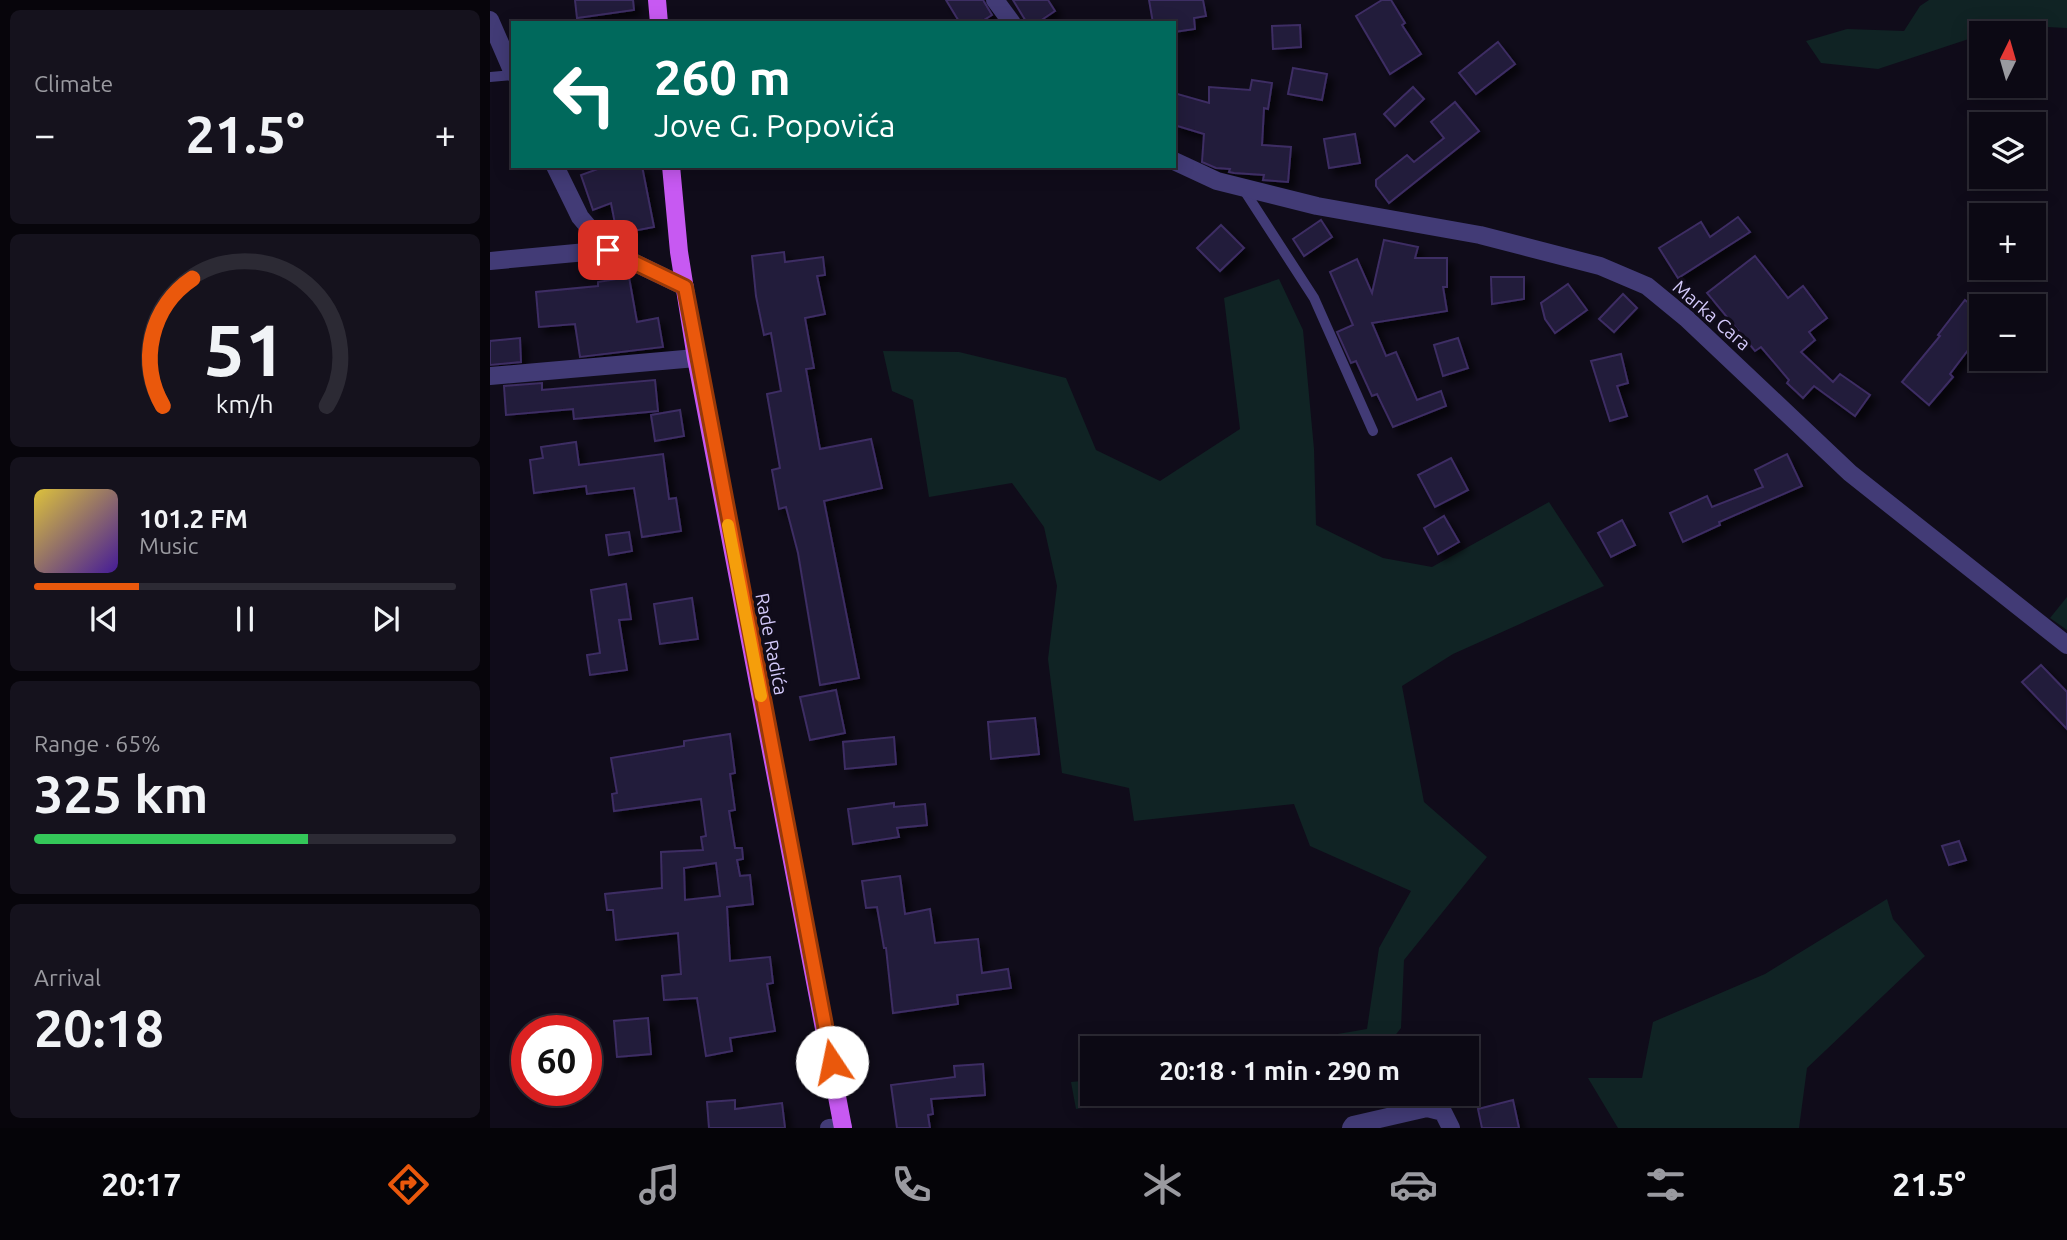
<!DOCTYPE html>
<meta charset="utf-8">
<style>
body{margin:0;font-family:Ubuntu,sans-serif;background:#15121d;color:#f1f3f6;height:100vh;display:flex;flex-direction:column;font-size:26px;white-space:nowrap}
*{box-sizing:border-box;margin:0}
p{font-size:23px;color:#9a9aa0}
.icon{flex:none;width:38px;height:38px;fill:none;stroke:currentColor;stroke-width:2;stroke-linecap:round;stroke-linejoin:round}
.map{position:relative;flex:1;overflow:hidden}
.sheet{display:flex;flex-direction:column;gap:10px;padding:10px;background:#07050b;width:490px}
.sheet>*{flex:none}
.hud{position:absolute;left:21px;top:21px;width:665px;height:147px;border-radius:0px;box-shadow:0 4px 18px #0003,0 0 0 2px #2c2a34;background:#00695c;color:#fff;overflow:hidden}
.needle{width:46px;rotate:5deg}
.fabs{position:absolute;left:1479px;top:21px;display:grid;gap:14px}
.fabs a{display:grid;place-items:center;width:77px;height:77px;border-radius:0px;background:#0c0914;box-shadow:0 4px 18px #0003,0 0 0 2px #2c2a34;font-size:35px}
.speed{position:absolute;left:21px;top:1015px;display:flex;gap:14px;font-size:35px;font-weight:700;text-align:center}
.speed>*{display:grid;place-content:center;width:91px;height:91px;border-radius:50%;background:#0c0914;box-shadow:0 4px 18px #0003,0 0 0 2px #2c2a34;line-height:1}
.speed .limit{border:10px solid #d22;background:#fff;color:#111}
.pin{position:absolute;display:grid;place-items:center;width:60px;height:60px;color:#fff;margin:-30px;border-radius:14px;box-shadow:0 4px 10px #0006}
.me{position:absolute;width:77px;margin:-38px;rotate:349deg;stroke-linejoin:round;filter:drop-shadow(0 0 5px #0008)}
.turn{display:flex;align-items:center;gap:24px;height:147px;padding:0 28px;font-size:32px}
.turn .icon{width:91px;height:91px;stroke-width:2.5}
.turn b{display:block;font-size:49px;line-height:60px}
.big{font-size:52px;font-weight:700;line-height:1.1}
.sheet .tile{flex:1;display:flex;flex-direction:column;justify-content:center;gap:10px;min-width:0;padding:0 24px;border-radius:10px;background:#15121d}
.sheet .dial{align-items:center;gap:0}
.dial svg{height:182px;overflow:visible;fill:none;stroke:#2c2a34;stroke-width:7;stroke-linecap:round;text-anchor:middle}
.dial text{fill:#f1f3f6;stroke:none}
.song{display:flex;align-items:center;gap:21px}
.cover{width:84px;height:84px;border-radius:10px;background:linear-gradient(135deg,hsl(50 70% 55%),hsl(260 70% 35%))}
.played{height:7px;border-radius:4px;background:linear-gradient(90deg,#ea580c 25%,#2c2a34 25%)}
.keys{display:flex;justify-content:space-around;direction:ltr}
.heat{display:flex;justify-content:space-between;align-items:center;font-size:38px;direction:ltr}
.charge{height:10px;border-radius:5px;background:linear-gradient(90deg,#34c759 65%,#2c2a34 0)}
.trip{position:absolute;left:590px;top:1036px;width:399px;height:70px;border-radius:0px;background:#0c0914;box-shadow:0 4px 18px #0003,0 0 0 2px #2c2a34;font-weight:700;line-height:70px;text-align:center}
.menu{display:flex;height:112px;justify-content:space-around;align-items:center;background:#050408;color:#9a9aa0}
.menu .icon{width:49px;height:49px}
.menu .current{color:#ea580c}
.menu b{font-size:32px;color:#f1f3f6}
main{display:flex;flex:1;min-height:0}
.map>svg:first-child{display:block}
.green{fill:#102324}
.building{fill:#231a3a;stroke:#3d2d64;stroke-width:2;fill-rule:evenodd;filter:url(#shadow)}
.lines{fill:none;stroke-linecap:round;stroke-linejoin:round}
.service{stroke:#423b76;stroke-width:10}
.minor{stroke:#423b76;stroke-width:18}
.tertiary{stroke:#423b76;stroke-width:18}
.primary{stroke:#c759f2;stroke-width:18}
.route-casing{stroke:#983908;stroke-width:18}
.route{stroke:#ea580c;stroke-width:12}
.slow{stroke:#f59e0b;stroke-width:12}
.labels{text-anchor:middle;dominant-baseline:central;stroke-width:7;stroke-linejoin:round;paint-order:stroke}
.street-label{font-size:19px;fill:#d4cafb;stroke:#100c1a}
</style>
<main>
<section class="sheet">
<div class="tile"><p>Climate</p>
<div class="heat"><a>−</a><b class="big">21.5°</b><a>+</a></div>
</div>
<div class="tile dial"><svg viewBox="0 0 100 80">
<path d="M14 69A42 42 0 1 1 86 69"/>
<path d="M14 69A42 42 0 0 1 27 13" stroke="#ea580c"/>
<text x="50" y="56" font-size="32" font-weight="700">51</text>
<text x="50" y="72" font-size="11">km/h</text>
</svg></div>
<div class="tile">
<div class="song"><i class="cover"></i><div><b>101.2 FM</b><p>Music</p></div></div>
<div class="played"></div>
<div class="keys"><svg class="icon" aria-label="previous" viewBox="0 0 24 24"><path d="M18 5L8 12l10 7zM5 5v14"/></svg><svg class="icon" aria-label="pause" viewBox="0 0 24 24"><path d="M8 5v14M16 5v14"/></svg><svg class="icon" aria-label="next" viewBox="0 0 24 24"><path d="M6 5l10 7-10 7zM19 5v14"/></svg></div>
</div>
<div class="tile"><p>Range · 65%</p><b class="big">325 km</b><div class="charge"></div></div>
<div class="tile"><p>Arrival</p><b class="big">20:18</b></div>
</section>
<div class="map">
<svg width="1577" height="1128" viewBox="0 0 1577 1128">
<defs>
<filter id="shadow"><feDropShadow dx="6" dy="6" stdDeviation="3.5" flood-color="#0009"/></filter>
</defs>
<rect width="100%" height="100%" fill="#100c1a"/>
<g class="green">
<path d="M1439,0H1577V28L1521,25L1388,69L1331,63L1316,41L1357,29L1414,31L1430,6Z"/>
<path d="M789,279L813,330L824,449L826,525L893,558L942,567L1059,502L1114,586L963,654L912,686L934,802L997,857L914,960L911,1028L895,1048H766L877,1029L889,948L921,891L820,846L804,804L644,821L639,788L572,773L558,659L567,586L554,527L522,483L439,497L423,400L402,391L393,351L469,352L576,378L606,450L670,481L750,429L734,298Z"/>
<path d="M1577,597V630L1560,618Z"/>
<path d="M1397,899L1403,919L1435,956L1317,1068L1309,1128H1128L1098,1078H1152L1163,1022L1275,974Z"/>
<path d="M602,1080V1094H683L586,1109L581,1082Z"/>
</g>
<g class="building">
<path d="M85,0H143L144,10L87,18Z"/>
<path d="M456,0H493L502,15L489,23H470Z"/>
<path d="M523,0H558L565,11L547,23H537Z"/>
<path d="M659,0H713L716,16L704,18L705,29L684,32V23H663Z"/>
<path d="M892,0H901L915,23L912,25L931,54L900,74L866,16Z"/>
<path d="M810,25L811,47L783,49L782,26Z"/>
<path d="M1008,42L1025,64L986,94L969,73Z"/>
<path d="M803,68L837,74L832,100L798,94Z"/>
<path d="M762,80L782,83L778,109L774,108L772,145L801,147L798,182L773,180L774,175L744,173L739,172L740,169L726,168L712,162L714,134L684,125V93L719,103V87L760,90Z"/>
<path d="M923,87L934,99L905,126L894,114Z"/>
<path d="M965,102L989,131L899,203L886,186V180L917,155L924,162L954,138L941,122Z"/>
<path d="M865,134L870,163L839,168L834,139Z"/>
<path d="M116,166H152L164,227L127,234L121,203L103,210L91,175Z"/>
<path d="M1248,217L1260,232L1188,278L1169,248L1211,222L1220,237Z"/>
<path d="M831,220L842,237L814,256L803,239Z"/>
<path d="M731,225L754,248L730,271L707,248Z"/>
<path d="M894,240L928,247L925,258H957V287H953L957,311L882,323L896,356L906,352L927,400L951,391L956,406L903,427L887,394L882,396L866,361L861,363L847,332L863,325L840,272L867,259L882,293Z"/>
<path d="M294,252L295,262L333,257L335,275L327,276L335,314L315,318L324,368L316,369L330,449L381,439L392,488L334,501L369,678L330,685L308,553L296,507L289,509L282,470L290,468L277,394L291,391L281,333L274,335L266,296L262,256Z"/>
<path d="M1265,256L1298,298L1313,286L1337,318L1319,332L1325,340L1311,352L1343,382L1350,374L1380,395L1365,416L1324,386L1313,398L1297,383L1299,380L1271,347L1265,351L1217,293Z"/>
<path d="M139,277L147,322L168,318L173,347L90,357L85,324L49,327L46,292L108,286V282Z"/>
<path d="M1001,277H1034V299L1002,304Z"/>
<path d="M1078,284L1097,310L1065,333L1055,319L1051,303Z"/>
<path d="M1133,294L1147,308L1124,332L1109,319Z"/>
<path d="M1475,300L1491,313V333L1460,374L1463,377L1439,405L1412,382L1450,336L1448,335Z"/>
<path d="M30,338L31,362L0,365V341Z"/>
<path d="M968,338L978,368L953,376L944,345Z"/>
<path d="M1131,354L1138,383L1127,386L1137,416L1120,421L1101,361Z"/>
<path d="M165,380L168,411L84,419L83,409L16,415L14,386L52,383V390Z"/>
<path d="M190,410L194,436L165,441L161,415Z"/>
<path d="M86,442L89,465L173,454L179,499L186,498L191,531L152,537L144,488L97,494L96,486L44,493L40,460L53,458L51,447Z"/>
<path d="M1297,454L1312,486L1229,522L1230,525L1193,542L1180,513L1217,496L1222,507L1273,487L1265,470Z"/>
<path d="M961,458L978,490L945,507L928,475Z"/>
<path d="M954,516L969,542L948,554L934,528Z"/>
<path d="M1132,520L1145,545L1121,557L1108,533Z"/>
<path d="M139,532L142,551L119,555L116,535Z"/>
<path d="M136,584L141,619L129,620L137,670L100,675L97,655L110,653L101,590Z"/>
<path d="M202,598L208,639L170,644L164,604Z"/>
<path d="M1551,665L1577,692V729L1532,682Z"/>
<path d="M346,690L355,733L320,740L310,697Z"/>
<path d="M545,718L549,754L501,759L498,722Z"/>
<path d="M240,734L245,773L240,774L245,810L239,811L245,848H252L253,859L247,860L250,876L260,875L263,904L237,907L240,961L280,957L283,983L277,984L285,1031L240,1038L242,1051L216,1056L207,998L174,1000L172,976L191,974L188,933L126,940L123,910H117L115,894L172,888L171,852L213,850L211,837L216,836L211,799L124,811L122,794L127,793L121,758L194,746V741ZM226,863L230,896L195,900L194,868Z"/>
<path d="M404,737L406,764L355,769L353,742Z"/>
<path d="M404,803V807L435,804L437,825L407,828L409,837L363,844L358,809Z"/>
<path d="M1469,841L1476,860L1459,865L1452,846Z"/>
<path d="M410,876L415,914L440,909L445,943L488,939L492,973L518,969L521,988L467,995L468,1004L403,1013L396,948H394L387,907L376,908L372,881Z"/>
<path d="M158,1018L161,1054L127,1057L124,1021Z"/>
<path d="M493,1064L495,1095L441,1099L443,1114L438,1115L440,1128H407L401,1085L465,1077L464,1066Z"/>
<path d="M245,1100V1109L292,1103L295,1128H219L217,1102Z"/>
<path d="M1023,1100L1029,1128H992L988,1109Z"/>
</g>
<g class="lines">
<g class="service">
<path d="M0,77L23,75"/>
<path d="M752,187L824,298L883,431"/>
</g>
<g class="minor">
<path d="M505,0L522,23"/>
<path d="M0,20L23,73"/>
<path d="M684,161L727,181L827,206L990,235L1110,266L1157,286L1196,318L1360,473L1577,645"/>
<path d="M65,166L90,217L118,250L195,287"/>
<path d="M0,261L118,250"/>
<path d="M0,376L206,358"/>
<path d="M861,1128L863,1125L937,1108L953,1112L961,1128"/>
</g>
<path class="tertiary" d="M339,1128L353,1127"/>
<g class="primary">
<path d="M167,0L169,23"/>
<path d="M181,166L189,252L206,358L353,1128"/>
</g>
</g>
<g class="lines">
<defs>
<path id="route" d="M118,250L195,287L342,1062"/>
</defs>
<use href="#route" class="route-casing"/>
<use href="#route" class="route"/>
<path class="slow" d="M238,525L271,696"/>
</g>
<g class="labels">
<g class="street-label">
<text transform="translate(1222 315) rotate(41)">Marka Cara</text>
<text transform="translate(282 644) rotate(79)">Rade Radića</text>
</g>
</g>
</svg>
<div class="fabs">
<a><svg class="needle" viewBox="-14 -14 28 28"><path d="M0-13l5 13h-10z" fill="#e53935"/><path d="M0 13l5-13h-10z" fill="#9a9aa0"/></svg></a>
<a><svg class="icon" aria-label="layers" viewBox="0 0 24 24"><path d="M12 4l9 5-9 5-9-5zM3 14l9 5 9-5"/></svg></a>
<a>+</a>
<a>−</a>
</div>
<div class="speed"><div class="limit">60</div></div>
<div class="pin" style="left:118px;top:250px;background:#d93025"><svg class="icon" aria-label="arrive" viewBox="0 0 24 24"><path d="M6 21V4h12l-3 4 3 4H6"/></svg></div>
<svg class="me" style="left:342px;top:1062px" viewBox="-20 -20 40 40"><circle r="19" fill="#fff"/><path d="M0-13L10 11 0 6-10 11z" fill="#ea580c"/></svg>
<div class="trip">20:18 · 1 min · 290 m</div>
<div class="hud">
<div class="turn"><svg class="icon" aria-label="left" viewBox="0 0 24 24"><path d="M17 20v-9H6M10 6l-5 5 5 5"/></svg><div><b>260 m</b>Jove G. Popovića</div></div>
</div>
</div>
</main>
<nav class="menu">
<b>20:17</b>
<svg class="icon current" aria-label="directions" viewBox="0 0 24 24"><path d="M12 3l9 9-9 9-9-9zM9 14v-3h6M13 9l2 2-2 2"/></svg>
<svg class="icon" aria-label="music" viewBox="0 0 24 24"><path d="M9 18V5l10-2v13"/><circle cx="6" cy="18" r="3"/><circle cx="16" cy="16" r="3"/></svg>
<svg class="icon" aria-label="phone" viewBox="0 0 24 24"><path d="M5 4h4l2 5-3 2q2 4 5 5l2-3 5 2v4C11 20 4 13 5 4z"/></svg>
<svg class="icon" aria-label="climate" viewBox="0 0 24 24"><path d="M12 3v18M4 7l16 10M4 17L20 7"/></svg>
<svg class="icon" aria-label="car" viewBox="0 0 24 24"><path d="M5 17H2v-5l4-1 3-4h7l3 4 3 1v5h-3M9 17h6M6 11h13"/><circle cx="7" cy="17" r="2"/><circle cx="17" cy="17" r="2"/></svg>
<svg class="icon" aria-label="filters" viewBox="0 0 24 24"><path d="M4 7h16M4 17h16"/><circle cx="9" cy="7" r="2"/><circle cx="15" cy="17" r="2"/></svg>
<b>21.5°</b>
</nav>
